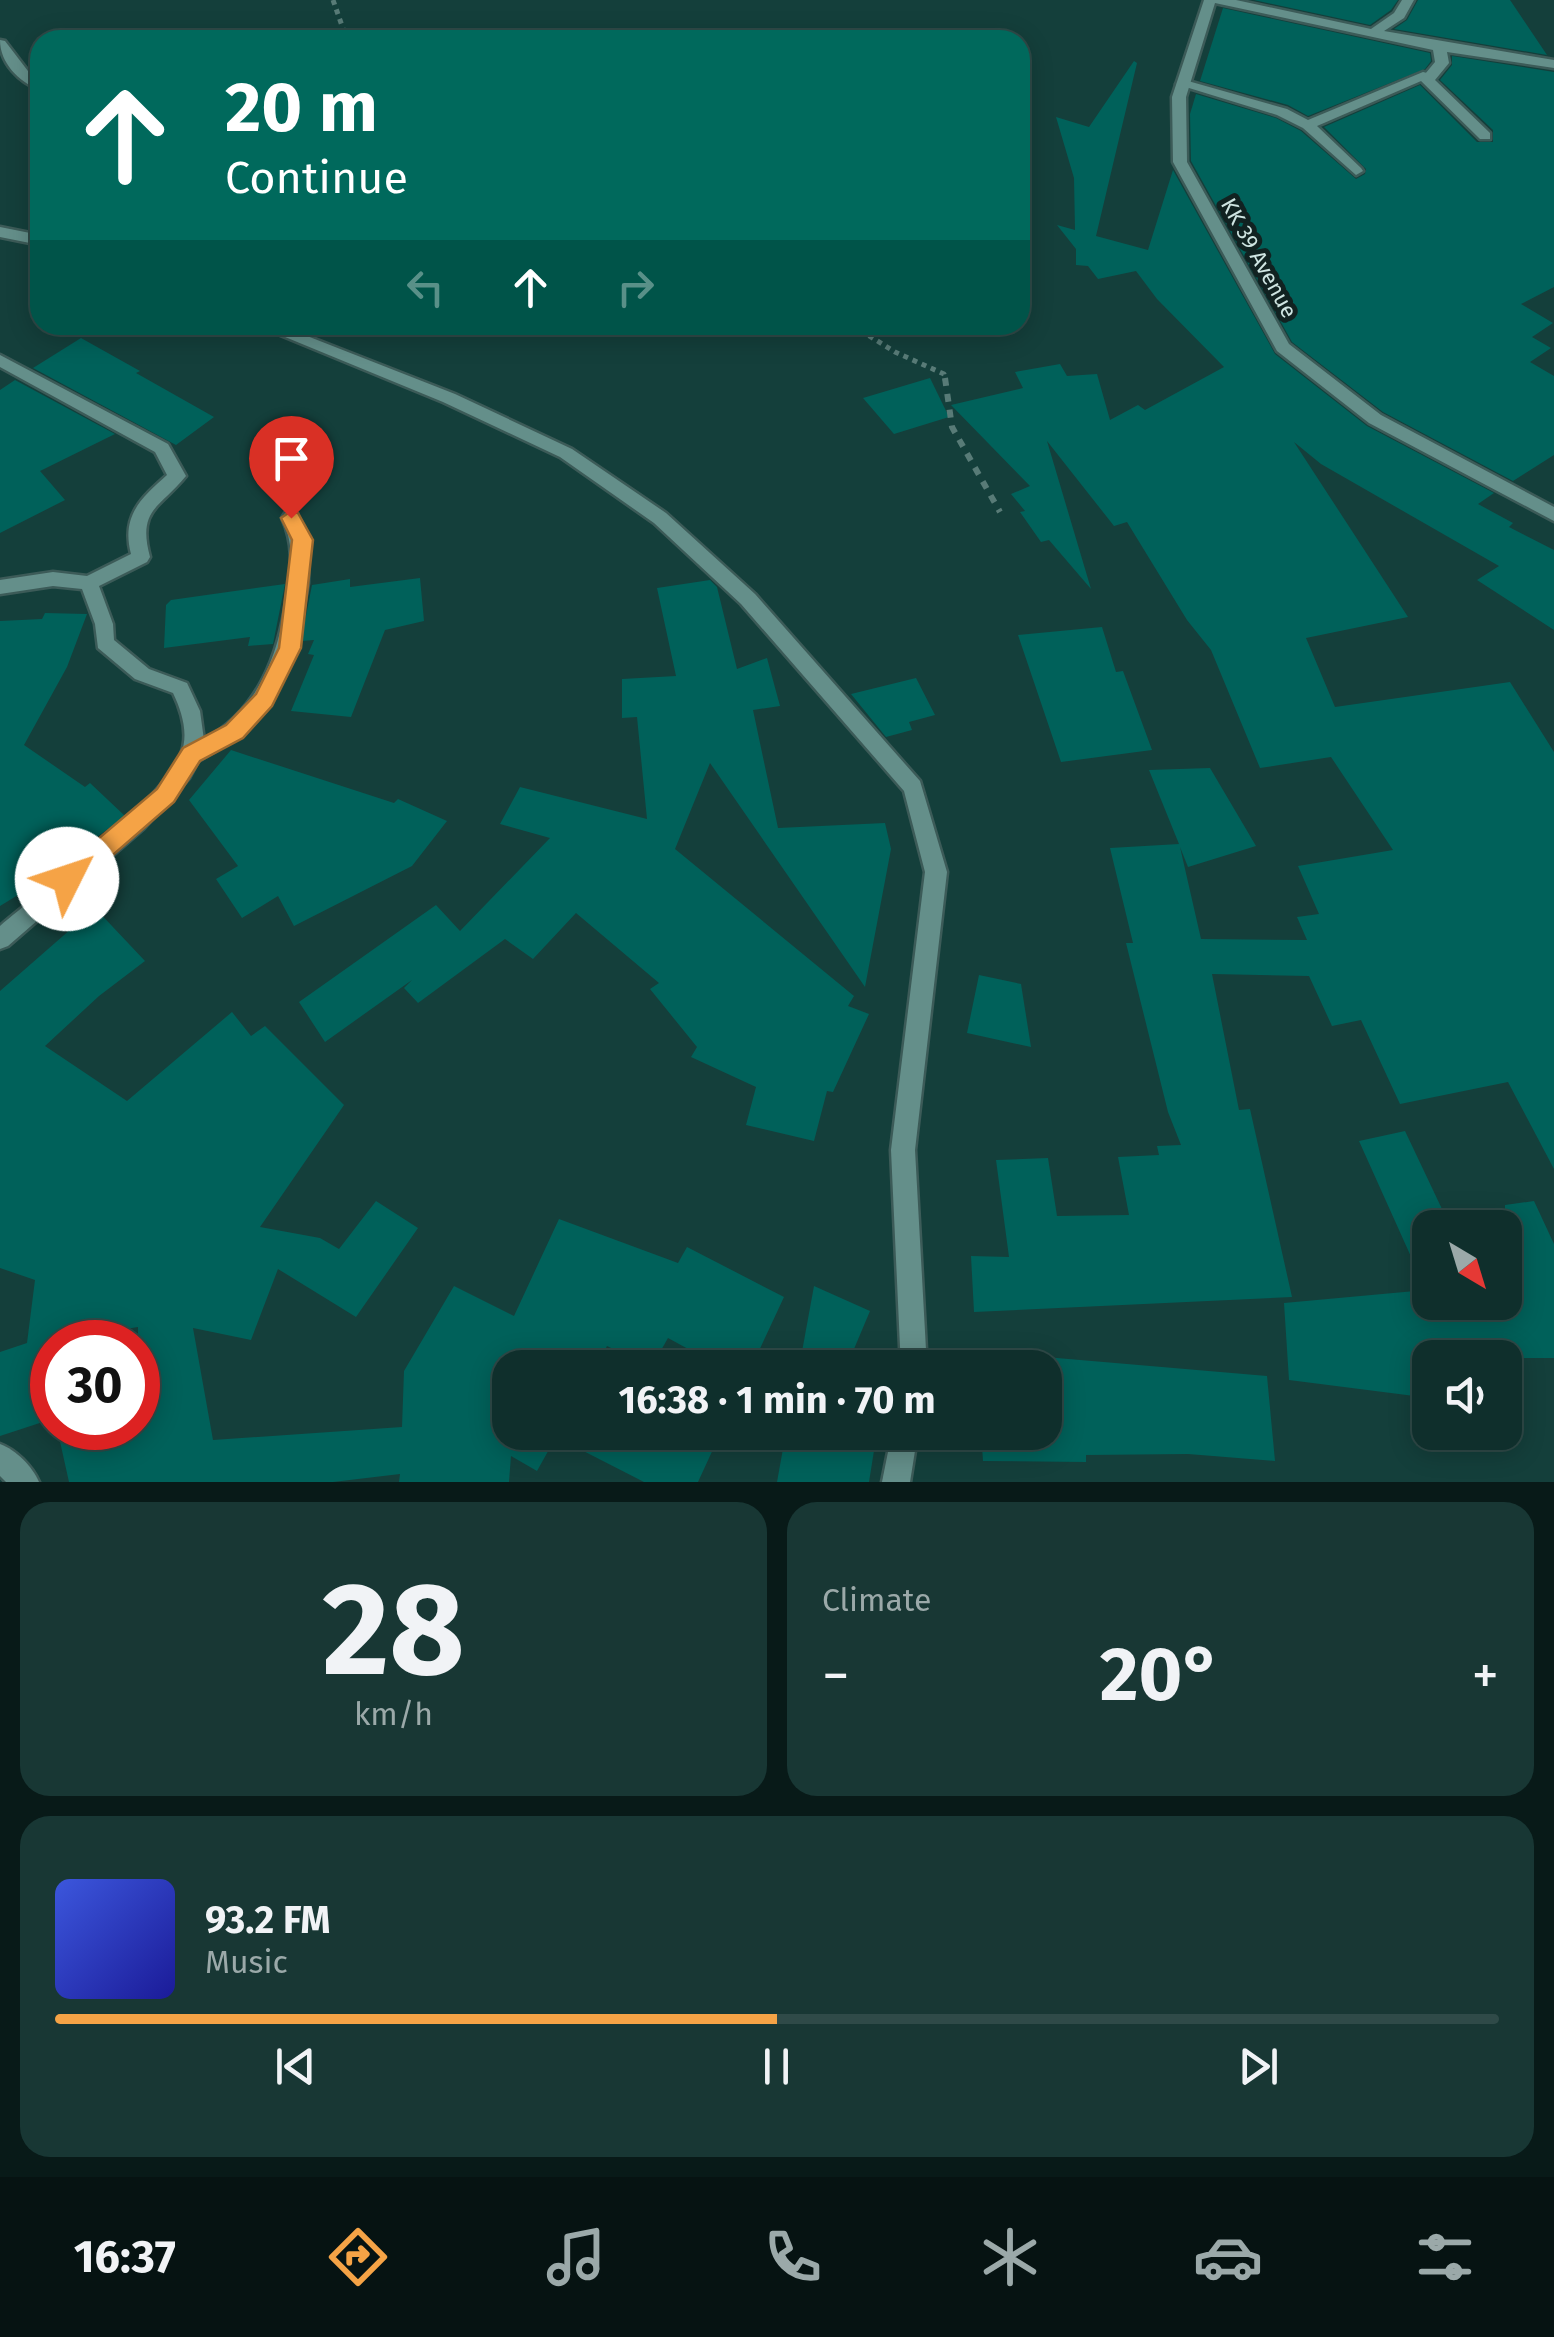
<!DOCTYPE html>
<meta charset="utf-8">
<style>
body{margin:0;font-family:"Fira Sans",sans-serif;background:#183734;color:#f1f3f6;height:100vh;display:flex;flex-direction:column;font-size:38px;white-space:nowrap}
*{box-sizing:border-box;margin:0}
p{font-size:32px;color:#9ba9a9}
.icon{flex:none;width:55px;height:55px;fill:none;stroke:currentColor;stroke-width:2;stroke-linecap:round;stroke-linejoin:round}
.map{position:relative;height:1482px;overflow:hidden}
.drawer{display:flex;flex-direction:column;gap:20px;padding:20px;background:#081a18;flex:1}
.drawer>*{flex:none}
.banner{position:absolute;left:30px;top:30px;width:1000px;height:305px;border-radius:30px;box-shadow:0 5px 25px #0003,0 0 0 2px #2f4a48;background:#00695c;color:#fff;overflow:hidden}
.needle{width:65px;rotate:142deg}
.controls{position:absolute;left:1412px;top:1210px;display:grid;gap:20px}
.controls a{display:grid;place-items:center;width:110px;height:110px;border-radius:20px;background:#0f2f2c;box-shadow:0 5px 25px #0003,0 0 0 2px #2f4a48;font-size:50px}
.speed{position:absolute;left:30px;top:1320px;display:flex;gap:20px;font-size:50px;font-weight:700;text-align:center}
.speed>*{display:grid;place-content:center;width:130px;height:130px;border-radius:50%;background:#0f2f2c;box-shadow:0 5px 25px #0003,0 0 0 2px #2f4a48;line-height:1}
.speed .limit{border:15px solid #d22;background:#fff;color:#111}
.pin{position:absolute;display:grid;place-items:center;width:85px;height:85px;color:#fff;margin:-102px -42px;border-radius:50% 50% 50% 0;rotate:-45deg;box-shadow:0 0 10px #0007}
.pin .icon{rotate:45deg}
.me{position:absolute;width:110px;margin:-55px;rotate:49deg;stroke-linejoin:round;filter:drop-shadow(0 0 8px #0008)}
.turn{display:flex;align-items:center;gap:35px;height:210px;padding:0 30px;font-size:45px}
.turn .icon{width:130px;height:130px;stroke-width:2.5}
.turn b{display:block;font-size:70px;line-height:85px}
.lanes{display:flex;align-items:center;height:95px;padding:0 30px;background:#0003;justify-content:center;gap:50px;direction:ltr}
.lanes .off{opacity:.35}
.big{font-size:75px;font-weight:700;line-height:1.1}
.drawer .widget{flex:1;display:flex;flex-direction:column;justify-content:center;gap:15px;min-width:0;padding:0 35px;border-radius:30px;background:#183734}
.drawer .dial{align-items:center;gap:0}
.dial b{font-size:130px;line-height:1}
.song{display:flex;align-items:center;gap:30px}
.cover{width:120px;height:120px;border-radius:15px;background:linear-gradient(135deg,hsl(230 70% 55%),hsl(240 70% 35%))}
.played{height:10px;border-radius:5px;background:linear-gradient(90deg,#f5a346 50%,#2f4a48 50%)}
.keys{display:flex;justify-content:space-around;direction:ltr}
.heat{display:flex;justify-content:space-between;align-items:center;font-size:55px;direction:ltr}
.drawer .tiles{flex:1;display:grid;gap:20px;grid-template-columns:1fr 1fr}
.widget:last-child{grid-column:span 2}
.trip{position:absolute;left:492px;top:1350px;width:570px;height:100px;border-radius:30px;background:#0f2f2c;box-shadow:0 5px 25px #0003,0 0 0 2px #2f4a48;font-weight:700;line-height:100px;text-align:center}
.tab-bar{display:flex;height:160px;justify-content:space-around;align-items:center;background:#061312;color:#9ba9a9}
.tab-bar .icon{width:70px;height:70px}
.tab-bar .active{color:#f5a346}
.tab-bar b{font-size:45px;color:#f1f3f6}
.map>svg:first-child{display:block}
.building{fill:#00615a}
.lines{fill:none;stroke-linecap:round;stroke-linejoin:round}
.service-casing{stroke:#3c5b58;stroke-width:5}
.minor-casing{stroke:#3c5b58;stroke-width:5}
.path-far1{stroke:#587b77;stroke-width:5;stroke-dasharray:5 5;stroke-linecap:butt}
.path{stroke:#587b77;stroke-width:6;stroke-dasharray:8 8;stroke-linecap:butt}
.service{fill:#648f8a;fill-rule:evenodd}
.minor{fill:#648f8a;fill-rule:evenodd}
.route{fill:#f5a346;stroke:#9f6a2e;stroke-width:2.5}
.labels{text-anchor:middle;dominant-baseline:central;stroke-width:10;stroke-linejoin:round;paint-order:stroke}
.far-street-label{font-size:22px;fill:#cfe5e2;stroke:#112221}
</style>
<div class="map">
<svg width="1554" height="1482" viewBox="0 0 1554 1482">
<rect width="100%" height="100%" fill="#143f3b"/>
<g class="building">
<path d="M1254,0H1398L1391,10L1370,25Z"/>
<path d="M1418,0H1510L1547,55L1394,29L1407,20Z"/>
<path d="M1223,8L1430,53L1431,61L1425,69L1308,116L1288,105L1200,81Z"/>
<path d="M1452,56L1554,72V287L1521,304L1553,323L1532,337L1551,348L1530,362L1554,376V455L1513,481L1383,412L1292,342L1191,161L1190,114L1196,94L1276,118L1301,131L1356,179L1365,174L1366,169L1324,127L1420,85L1477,142H1493V130L1440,80L1452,65Z"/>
<path d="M1134,61L1137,63L1096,236L1148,250L1173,170L1275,354L1367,426L1494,493L1478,504L1513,523L1509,527L1554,550V630L1477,580L1499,566L1321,464L1294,442L1408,617L1306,638L1335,707L1510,682L1554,752V1169L1508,1082L1400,1104L1361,1020L1332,1026L1309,976L1212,974L1239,1110L1250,1109L1292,1297L974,1312L971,1256L1009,1257L996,1160L1048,1158L1057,1216L1129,1215L1118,1157L1159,1155L1157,1146L1181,1145L1168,1112L1126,943H1133L1110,848L1179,844L1149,770L1210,768L1256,846L1188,867L1180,847L1201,939L1307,940L1297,917L1319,914L1298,866L1393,850L1331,757L1260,768L1211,650L1187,620L1127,522L1114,526L1047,441L1091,589L1049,540L1041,542L1020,512L1025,511L1011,494L1030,486L951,405L1023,388L1015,372L1060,364L1067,376L1097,374L1110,420L1138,405L1145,410L1224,367L1157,299L1136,271L1098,279L1088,266L1076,265V249L1057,225L1075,230L1074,178L1056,117L1089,127Z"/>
<path d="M81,338L140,371L136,373L214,417L176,445L33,368Z"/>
<path d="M930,378L949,417L894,434L863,398Z"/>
<path d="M15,380L115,434L40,471L65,500L0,533V390Z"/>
<path d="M420,578L424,621L385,630L351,717L291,711L314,655L308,654L314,640L301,641L312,585L350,579V587Z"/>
<path d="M710,580L717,587L737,669L767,658L780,706L753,710L778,828L885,823L891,849L865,987L710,763L675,849L854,996L848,1006L869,1014L833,1092L827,1091L814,1141L746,1125L756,1087L691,1057L697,1047L650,989L659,983L576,913L533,959L505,939L418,1003L404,988L412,980L325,1042L299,1002L436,905L460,931L550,838L500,824L520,787L647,819L637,717L622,718V679L676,676L657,588Z"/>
<path d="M285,584L273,644L248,646L250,637L164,648L166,605L171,600Z"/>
<path d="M45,613L87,614L67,667L24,745L85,787L90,783L125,816L57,867L59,870L0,906V621L42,619Z"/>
<path d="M1102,627L1116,672L1123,671L1152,750L1061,762L1018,635Z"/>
<path d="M916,678L935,715L909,722L912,730L886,737L851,694Z"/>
<path d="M231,750L394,803L398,799L447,821L412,866L294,926L278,896L242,918L216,879L238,866L189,800Z"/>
<path d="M95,908L145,961L99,996L45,1046L127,1101L232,1012L251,1036L265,1026L344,1105L260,1227L320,1238L339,1249L376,1201L418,1228L356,1317L278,1269L251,1340L193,1328L213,1440L402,1427L404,1371L454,1286L514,1316L559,1219L678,1263L687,1247L784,1297L751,1368H723L668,1338L651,1368L607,1346L596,1368H510V1432H721L698,1482H644L556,1437L537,1471L511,1456L509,1482H399L400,1474L333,1482H69L57,1428H138V1327L52,1341V1419L0,1436V1352L27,1343L35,1280L0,1268V991Z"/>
<path d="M979,975L1021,984L1031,1047L967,1033Z"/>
<path d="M1405,1131L1451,1228H1430V1302H1505V1205L1534,1201L1554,1244V1358H1430V1398L1289,1380L1284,1303L1426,1290L1359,1141Z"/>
<path d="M814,1286L870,1311L846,1368H799Z"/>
<path d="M976,1351L1267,1376L1275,1461L1188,1454L1086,1455V1462L983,1461L981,1432H1045V1368H977Z"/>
<path d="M786,1432H877L869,1482H777Z"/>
</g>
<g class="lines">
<defs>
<path id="service" d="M1423,72L1435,75L1317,126L1361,168L1363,171L1356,175L1303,128L1277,115L1176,84L1188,81L1287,109L1308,120Z"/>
<g id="minor">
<path d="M1204,0H1236L1371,29L1394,13L1402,0H1414L1404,18L1384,31L1554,60V68L1447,52L1449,63L1435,80L1490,133V139H1480L1420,80L1435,62L1433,50L1215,3L1186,97L1187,162L1289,344L1381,415L1554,507V521L1369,423L1277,351L1173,162L1172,97Z"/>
<path d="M0,40L5,41L31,75L40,80V90C19,82 0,63 0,40Z"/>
<path d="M0,227L40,235V245L0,237Z"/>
<path d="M256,325H279L455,394L572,449L666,513L755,594L920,781L947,872L915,1150L927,1368H901L891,1150L925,872L904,791L741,604L654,523L560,457L443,402Z"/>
<path d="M0,355L168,444L186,476C160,508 137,509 150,557L147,562L99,586L113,624L114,640L149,669L187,683L200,711L204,740C259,710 279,654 287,595C292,568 294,544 282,518L285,513H297L309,546L308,583L297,645L275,696L244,734L198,761L189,778L144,828L8,946L0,949V926C43,889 162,803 181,754C189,734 182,712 173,693L135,679L98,648L95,624L82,589L53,586L0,594V580L53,572L87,576L131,554C121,516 141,498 167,475L155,452L0,367Z"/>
<path d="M892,1432H918L910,1482H882Z"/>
<path d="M0,1444C16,1450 32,1466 39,1482H6L0,1476Z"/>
</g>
</defs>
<use href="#service" class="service-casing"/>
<use href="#minor" class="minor-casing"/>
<g class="path-far1">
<path d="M333,0L347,40"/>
<path d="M852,325L895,352L944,374L945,380"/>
</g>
<path class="path" d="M945,378L952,427L1000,512"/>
<use href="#service" class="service"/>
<use href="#minor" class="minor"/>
</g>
<path class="route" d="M291,511L298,513L313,540L301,648L272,706L243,738L200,761L174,802L76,887L67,890L59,887L55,879L59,872L157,789L183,748L226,725L256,694L279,648L292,540L281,518Z"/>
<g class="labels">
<g class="far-street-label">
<text transform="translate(1259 258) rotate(61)">KK 39 Avenue</text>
</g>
</g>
</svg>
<div class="controls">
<a><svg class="needle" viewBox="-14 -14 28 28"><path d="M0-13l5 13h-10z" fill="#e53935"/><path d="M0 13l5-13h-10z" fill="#9ba9a9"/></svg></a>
<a><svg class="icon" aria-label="sound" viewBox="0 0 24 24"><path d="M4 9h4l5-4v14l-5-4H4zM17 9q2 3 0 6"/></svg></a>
</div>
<div class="speed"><div class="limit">30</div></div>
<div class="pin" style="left:291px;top:518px;background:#d93025"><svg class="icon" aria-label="arrive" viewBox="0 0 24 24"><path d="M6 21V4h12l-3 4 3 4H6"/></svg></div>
<svg class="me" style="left:67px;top:879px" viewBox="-20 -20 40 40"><circle r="19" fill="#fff"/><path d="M0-13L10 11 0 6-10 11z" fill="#f5a346"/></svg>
<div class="trip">16:38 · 1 min · 70 m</div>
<div class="banner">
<div class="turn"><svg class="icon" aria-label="ahead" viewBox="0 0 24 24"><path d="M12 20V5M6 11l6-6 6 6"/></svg><div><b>20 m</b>Continue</div></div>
<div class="lanes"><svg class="icon off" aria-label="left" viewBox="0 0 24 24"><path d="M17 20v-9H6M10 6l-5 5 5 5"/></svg><svg class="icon" aria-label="ahead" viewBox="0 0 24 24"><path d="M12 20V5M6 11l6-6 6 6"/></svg><svg class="icon off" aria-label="right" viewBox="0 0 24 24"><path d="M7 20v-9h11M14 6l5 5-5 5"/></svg></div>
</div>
</div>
<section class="drawer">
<div class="tiles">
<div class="widget dial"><b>28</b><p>km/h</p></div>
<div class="widget"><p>Climate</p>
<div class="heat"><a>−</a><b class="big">20°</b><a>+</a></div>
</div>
<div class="widget">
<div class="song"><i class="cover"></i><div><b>93.2 FM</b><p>Music</p></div></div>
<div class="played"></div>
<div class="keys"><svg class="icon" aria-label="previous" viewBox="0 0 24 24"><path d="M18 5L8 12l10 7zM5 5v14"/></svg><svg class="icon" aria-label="pause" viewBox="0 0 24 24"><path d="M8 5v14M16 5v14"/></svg><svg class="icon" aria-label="next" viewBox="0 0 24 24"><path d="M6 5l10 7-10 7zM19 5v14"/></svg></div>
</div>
</div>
</section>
<nav class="tab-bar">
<b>16:37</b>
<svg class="icon active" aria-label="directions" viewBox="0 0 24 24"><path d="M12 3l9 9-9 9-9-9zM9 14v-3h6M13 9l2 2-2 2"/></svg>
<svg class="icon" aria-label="music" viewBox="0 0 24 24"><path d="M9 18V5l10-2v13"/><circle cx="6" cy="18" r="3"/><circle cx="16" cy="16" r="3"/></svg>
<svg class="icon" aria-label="phone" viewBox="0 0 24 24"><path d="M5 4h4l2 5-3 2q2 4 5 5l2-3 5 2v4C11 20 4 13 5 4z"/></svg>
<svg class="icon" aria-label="climate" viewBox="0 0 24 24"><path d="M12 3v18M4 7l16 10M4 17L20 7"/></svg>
<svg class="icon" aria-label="car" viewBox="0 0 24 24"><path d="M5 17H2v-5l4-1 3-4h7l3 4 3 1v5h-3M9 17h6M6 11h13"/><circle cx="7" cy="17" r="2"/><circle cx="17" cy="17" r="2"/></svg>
<svg class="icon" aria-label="filters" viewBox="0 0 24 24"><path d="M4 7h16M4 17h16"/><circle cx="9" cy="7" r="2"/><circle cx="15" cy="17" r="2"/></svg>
</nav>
